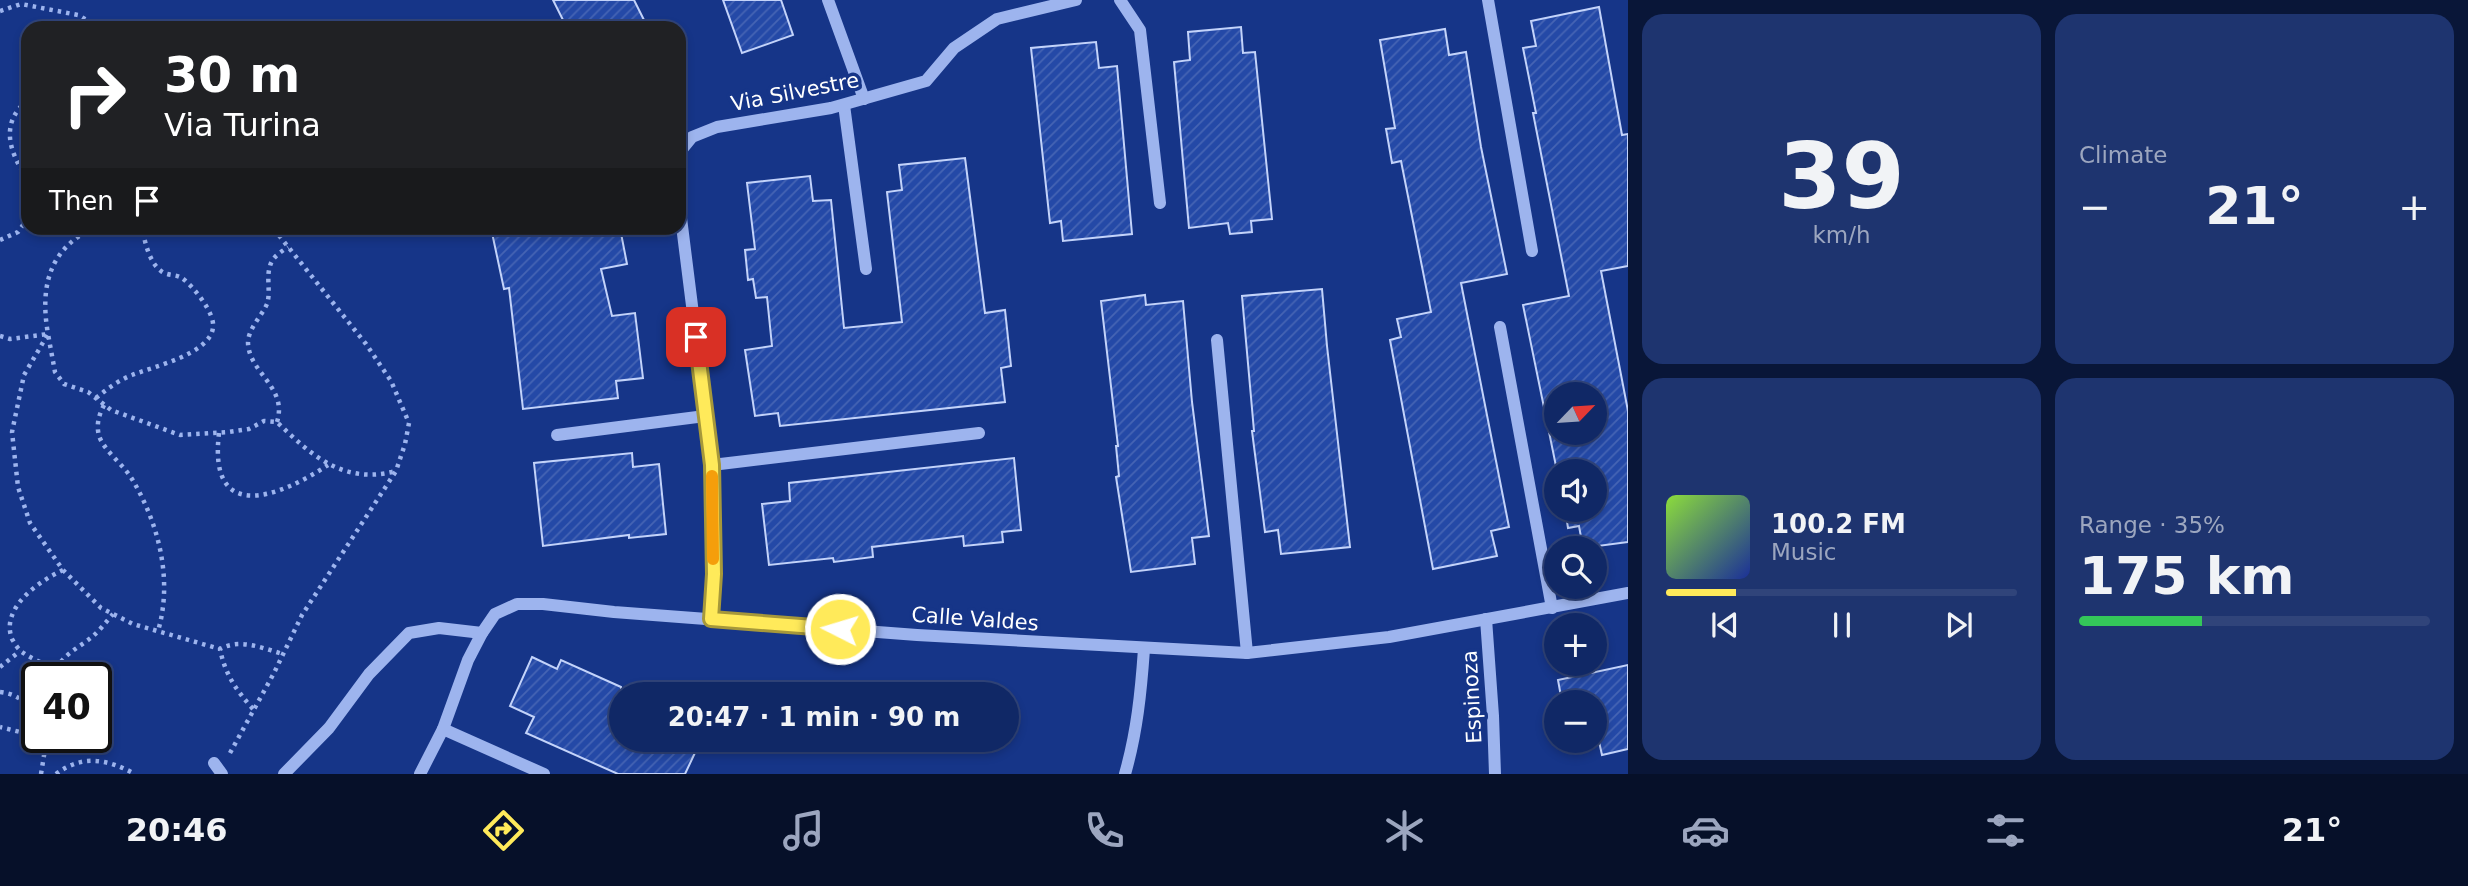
<!DOCTYPE html>
<meta charset="utf-8">
<style>
body{margin:0;font-family:"DejaVu Sans",sans-serif;background:#1e346f;color:#f1f3f6;height:100vh;display:flex;flex-direction:column;font-size:26px;white-space:nowrap}
*{box-sizing:border-box;margin:0}
p{font-size:23px;color:#9ca6bf}
.icon{flex:none;width:38px;height:38px;fill:none;stroke:currentColor;stroke-width:2;stroke-linecap:round;stroke-linejoin:round}
.map{position:relative;flex:1;overflow:hidden}
.sheet{display:flex;flex-direction:column;gap:14px;padding:14px;background:#091638;width:840px}
.sheet>*{flex:none}
.banner{position:absolute;left:21px;top:21px;width:665px;height:214px;border-radius:21px;box-shadow:0 4px 10px #0003,0 0 0 2px #30447a;background:#202124;color:#fff;overflow:hidden}
.needle{width:46px;rotate:65deg}
.fabs{position:absolute;left:1544px;top:382px;display:grid;gap:14px}
.fabs a{display:grid;place-items:center;width:63px;height:63px;border-radius:50%;background:#102866;box-shadow:0 4px 10px #0003,0 0 0 2px #30447a;font-size:35px}
.speed{position:absolute;left:21px;top:662px;display:flex;gap:14px;font-size:35px;font-weight:700;text-align:center}
.speed>*{display:grid;place-content:center;width:91px;height:91px;border-radius:50%;background:#102866;box-shadow:0 4px 10px #0003,0 0 0 2px #30447a;line-height:1}
.speed .limit{border:4px solid #111;border-radius:10px;background:#fff;color:#111}
.pin{position:absolute;display:grid;place-items:center;width:60px;height:60px;color:#fff;margin:-30px;border-radius:14px;box-shadow:0 4px 10px #0006}
.me{position:absolute;width:77px;margin:-38px;rotate:275deg;stroke-linejoin:round;filter:drop-shadow(0 0 5px #0008)}
.turn{display:flex;align-items:center;gap:24px;height:147px;padding:0 28px;font-size:32px}
.turn .icon{width:91px;height:91px;stroke-width:2.5}
.turn b{display:block;font-size:49px;line-height:60px}
.then{display:flex;align-items:center;height:66px;padding:0 28px;background:#0003;gap:14px;font-size:26px}
.big{font-size:52px;font-weight:600;line-height:1.1}
.sheet .widget{flex:1;display:flex;flex-direction:column;justify-content:center;gap:10px;min-width:0;padding:0 24px;border-radius:21px;background:#1e346f}
.sheet .dial{align-items:center;gap:0}
.dial b{font-size:91px;line-height:1}
.song{display:flex;align-items:center;gap:21px}
.cover{width:84px;height:84px;border-radius:10px;background:linear-gradient(135deg,hsl(90 70% 55%),hsl(230 70% 35%))}
.played{height:7px;border-radius:4px;background:linear-gradient(90deg,#ffea5a 20%,#30447a 20%)}
.keys{display:flex;justify-content:space-around;direction:ltr}
.heat{display:flex;justify-content:space-between;align-items:center;font-size:38px;direction:ltr}
.charge{height:10px;border-radius:5px;background:linear-gradient(90deg,#34c759 35%,#30447a 0)}
.sheet .tiles{flex:1;display:grid;gap:14px;grid-template-columns:repeat(2,1fr)}
.trip{position:absolute;left:609px;top:682px;width:410px;height:70px;border-radius:35px;background:#102866;box-shadow:0 4px 10px #0003,0 0 0 2px #30447a;font-weight:600;line-height:70px;text-align:center}
.tabs{display:flex;height:112px;justify-content:space-around;align-items:center;background:#061029;color:#9ca6bf}
.tabs .icon{width:49px;height:49px}
.tabs .active{color:#ffea5a}
.tabs b{font-size:32px;color:#f1f3f6}
main{display:flex;flex:1;min-height:0}
.map>svg:first-child{display:block}
.building{fill:url(#building-hatch);stroke:#c3d3fa;stroke-width:2;fill-rule:evenodd}
.lines{fill:none;stroke-linecap:round;stroke-linejoin:round}
.path{stroke:#9db4ee;stroke-width:4.5;stroke-dasharray:3.5 5;stroke-linecap:butt}
.minor{stroke:#9db4ee;stroke-width:12}
.route-casing{stroke:#a6983a;stroke-width:18}
.route{stroke:#ffea5a;stroke-width:12}
.slow{stroke:#f59e0b;stroke-width:12}
.labels{text-anchor:middle;dominant-baseline:central;stroke-width:7;stroke-linejoin:round;paint-order:stroke}
.street-label{font-size:21px;fill:#fff;stroke:#163588}
</style>
<main>
<div class="map">
<svg width="1628" height="774" viewBox="0 0 1628 774">
<defs>
<pattern id="building-hatch" width="6" height="6" patternUnits="userSpaceOnUse" patternTransform="scale(1.75)"><rect width="6" height="6" fill="#2449a7"/><path d="M-1 1l2-2M0 6l6-6M5 7l2-2" fill="none" stroke="#4564b4"/></pattern>
</defs>
<rect width="100%" height="100%" fill="#163588"/>
<g class="building">
<path d="M553,0H634L648,28H567Z"/>
<path d="M723,0H781L793,35L742,53Z"/>
<path d="M1599,7L1622,135L1628,134V266L1601,271L1628,411V542L1583,548L1579,526L1568,528L1565,509H1594V471H1557L1523,305L1569,296L1533,113H1536L1523,48L1536,46L1531,21ZM1556,394H1594V432H1556Z"/>
<path d="M1241,27L1243,53L1255,52L1272,219L1251,221L1252,232L1230,234L1228,223L1189,228L1174,62L1190,60L1188,32Z"/>
<path d="M1445,29L1449,55L1466,52L1481,147L1507,274L1461,283L1509,527L1491,531L1497,556L1433,569L1390,340L1401,337L1397,319L1431,312L1401,161L1392,163L1386,129L1395,128L1380,40Z"/>
<path d="M1096,42L1099,68L1117,66L1132,234L1063,241L1061,221L1050,223L1031,48Z"/>
<path d="M965,158L985,313L1005,310L1011,366L1001,368L1005,402L780,426L778,413L755,416L745,350L772,346L767,297L756,298L753,279L748,280L745,250L755,249L747,183L810,176L813,201L831,200L844,328L902,322L887,192L902,190L899,165Z"/>
<path d="M491,228H620L627,264L601,269L612,316L635,313L643,378L616,381L618,398L523,409L509,288L504,289Z"/>
<path d="M1322,289L1327,346L1350,547L1281,554L1278,530L1265,532L1252,431H1254L1242,296Z"/>
<path d="M1145,295L1146,305L1183,301L1192,402L1209,536L1192,538L1195,564L1131,572L1116,477L1119,476L1116,446H1118L1101,301Z"/>
<path d="M632,453L633,467L659,464L666,534L629,538V535L543,546L534,463Z"/>
<path d="M1014,458L1021,530L1002,532L1003,542L964,546L963,536L872,547L873,557L834,562L833,558L769,565L762,504L790,501L789,483Z"/>
<path d="M532,657L557,669L561,660L621,687V740H701L685,774H618L526,733L534,717L510,706Z"/>
<path d="M1628,665V749L1602,755L1598,737L1594,738V702H1562L1558,680Z"/>
</g>
<g class="lines">
<g class="path">
<path d="M0,11L21,4L78,15L101,28"/>
<path d="M28,100C0,122 8,151 28,180"/>
<path d="M94,228C48,249 40,288 48,334L24,375L12,432L18,487L30,523L63,570L101,608L133,624L220,649"/>
<path d="M0,240L18,232L28,218"/>
<path d="M0,336L10,339L48,334L55,372L64,384L88,392L111,410L180,435L229,432L249,429L264,421L277,422C312,456 344,485 396,471"/>
<path d="M96,398C107,389 119,380 132,375C152,367 211,354 213,327C215,313 193,286 182,278C176,274 167,276 161,271C149,262 145,242 142,228"/>
<path d="M104,405C99,415 96,424 99,436C105,452 123,464 132,479C159,524 173,580 158,631"/>
<path d="M277,422C288,387 249,373 248,343C248,329 261,317 267,304C271,292 266,278 270,266C272,257 281,252 288,247"/>
<path d="M219,433C208,524 278,498 328,465"/>
<path d="M0,667L20,651"/>
<path d="M55,670C45,664 32,659 22,652C18,649 15,644 12,639C0,608 39,581 63,570"/>
<path d="M54,677C57,657 79,648 93,636C100,630 106,622 113,614"/>
<path d="M0,692C18,694 27,702 34,719L31,727L20,732L0,727"/>
<path d="M253,709C236,690 225,674 220,649C240,638 262,648 283,654"/>
<path d="M230,753L274,673L302,615L396,471L405,444L409,423L391,381L366,344L273,228"/>
<path d="M41,774L47,737"/>
<path d="M56,774C83,754 107,759 135,774"/>
</g>
<g class="minor">
<path d="M828,0L864,99"/>
<path d="M1120,0L1140,30L1160,203"/>
<path d="M1488,0L1532,251"/>
<path d="M844,105L866,269"/>
<path d="M679,153L692,137L717,127L831,108L926,81L954,48L997,19L1076,0"/>
<path d="M679,202L712,465L714,574L711,619"/>
<path d="M1500,327L1552,608"/>
<path d="M1217,340L1247,653"/>
<path d="M557,435L705,416"/>
<path d="M712,465L979,433"/>
<path d="M1486,619L1493,716L1495,774"/>
<path d="M443,729L544,774"/>
<path d="M214,763L222,774"/>
<path d="M284,774L329,728L369,674L409,633L439,628L482,633"/>
<path d="M420,774L443,729L468,660L482,633L495,614L517,604H543L614,612L917,635L1247,653L1389,637L1628,593"/>
<path d="M1125,774C1137,732 1141,692 1144,649"/>
</g>
</g>
<g class="lines">
<defs>
<path id="route" d="M696,337L712,465L714,574L711,619L840,629"/>
</defs>
<use href="#route" class="route-casing"/>
<use href="#route" class="route"/>
<path class="slow" d="M712,476L713,559"/>
</g>
<g class="labels">
<g class="street-label">
<text transform="translate(795 92) rotate(-11)">Via Silvestre</text>
<text transform="translate(975 619) rotate(4)">Calle Valdes</text>
<text transform="translate(1472 697) rotate(-93)">Espinoza</text>
</g>
</g>
</svg>
<div class="fabs">
<a><svg class="needle" viewBox="-14 -14 28 28"><path d="M0-13l5 13h-10z" fill="#e53935"/><path d="M0 13l5-13h-10z" fill="#9ca6bf"/></svg></a>
<a><svg class="icon" aria-label="sound" viewBox="0 0 24 24"><path d="M4 9h4l5-4v14l-5-4H4zM17 9q2 3 0 6"/></svg></a>
<a><svg class="icon" aria-label="search" viewBox="0 0 24 24"><circle cx="10" cy="10" r="6"/><path d="M15 15l6 6"/></svg></a>
<a>+</a>
<a>−</a>
</div>
<div class="speed"><div class="limit">40</div></div>
<div class="pin" style="left:696px;top:337px;background:#d93025"><svg class="icon" aria-label="arrive" viewBox="0 0 24 24"><path d="M6 21V4h12l-3 4 3 4H6"/></svg></div>
<svg class="me" style="left:840px;top:629px" viewBox="-20 -20 40 40"><circle r="17" fill="#ffea5a" stroke="#fff" stroke-width="3"/><path d="M0-11L8 9 0 5-8 9z" fill="#fff"/></svg>
<div class="trip">20:47 · 1 min · 90 m</div>
<div class="banner">
<div class="turn"><svg class="icon" aria-label="right" viewBox="0 0 24 24"><path d="M7 20v-9h11M14 6l5 5-5 5"/></svg><div><b>30 m</b>Via Turina</div></div>
<div class="then">Then<svg class="icon" aria-label="arrive" viewBox="0 0 24 24"><path d="M6 21V4h12l-3 4 3 4H6"/></svg></div>
</div>
</div>
<section class="sheet">
<div class="tiles">
<div class="widget dial"><b>39</b><p>km/h</p></div>
<div class="widget"><p>Climate</p>
<div class="heat"><a>−</a><b class="big">21°</b><a>+</a></div>
</div>
<div class="widget">
<div class="song"><i class="cover"></i><div><b>100.2 FM</b><p>Music</p></div></div>
<div class="played"></div>
<div class="keys"><svg class="icon" aria-label="previous" viewBox="0 0 24 24"><path d="M18 5L8 12l10 7zM5 5v14"/></svg><svg class="icon" aria-label="pause" viewBox="0 0 24 24"><path d="M8 5v14M16 5v14"/></svg><svg class="icon" aria-label="next" viewBox="0 0 24 24"><path d="M6 5l10 7-10 7zM19 5v14"/></svg></div>
</div>
<div class="widget"><p>Range · 35%</p><b class="big">175 km</b><div class="charge"></div></div>
</div>
</section>
</main>
<nav class="tabs">
<b>20:46</b>
<svg class="icon active" aria-label="directions" viewBox="0 0 24 24"><path d="M12 3l9 9-9 9-9-9zM9 14v-3h6M13 9l2 2-2 2"/></svg>
<svg class="icon" aria-label="music" viewBox="0 0 24 24"><path d="M9 18V5l10-2v13"/><circle cx="6" cy="18" r="3"/><circle cx="16" cy="16" r="3"/></svg>
<svg class="icon" aria-label="phone" viewBox="0 0 24 24"><path d="M5 4h4l2 5-3 2q2 4 5 5l2-3 5 2v4C11 20 4 13 5 4z"/></svg>
<svg class="icon" aria-label="climate" viewBox="0 0 24 24"><path d="M12 3v18M4 7l16 10M4 17L20 7"/></svg>
<svg class="icon" aria-label="car" viewBox="0 0 24 24"><path d="M5 17H2v-5l4-1 3-4h7l3 4 3 1v5h-3M9 17h6M6 11h13"/><circle cx="7" cy="17" r="2"/><circle cx="17" cy="17" r="2"/></svg>
<svg class="icon" aria-label="filters" viewBox="0 0 24 24"><path d="M4 7h16M4 17h16"/><circle cx="9" cy="7" r="2"/><circle cx="15" cy="17" r="2"/></svg>
<b>21°</b>
</nav>
